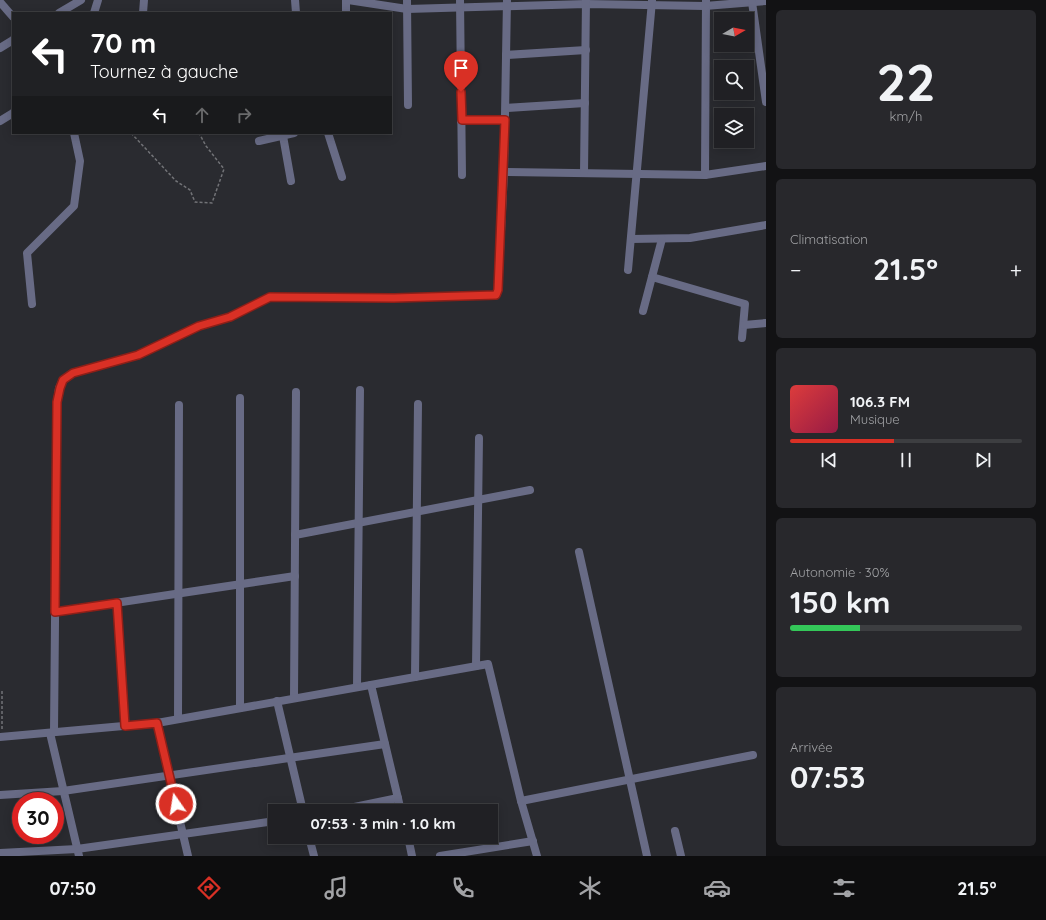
<!DOCTYPE html>
<html lang="fr">
<meta charset="utf-8">
<style>
body{margin:0;font-family:Quicksand,sans-serif;background:#28282c;color:#f1f3f6;height:100vh;display:flex;flex-direction:column;font-size:15px;white-space:nowrap}
*{box-sizing:border-box;margin:0}
p{font-size:13px;color:#a2a3a6}
.icon{flex:none;width:22px;height:22px;fill:none;stroke:currentColor;stroke-width:2;stroke-linecap:round;stroke-linejoin:round}
.map{position:relative;flex:1;overflow:hidden}
.side{display:flex;flex-direction:column;gap:10px;padding:10px;background:#121214;width:280px}
.side>*{flex:none}
.banner{position:absolute;left:12px;top:12px;width:380px;height:122px;border-radius:0px;box-shadow:0 2px 10px #0003,0 0 0 1px #3d3e41;background:#202124;color:#fff;overflow:hidden}
.needle{width:26px;rotate:80deg}
.tools{position:absolute;left:714px;top:12px;display:grid;gap:8px}
.tools a{display:grid;place-items:center;width:40px;height:40px;border-radius:0px;background:#202024;box-shadow:0 2px 10px #0003,0 0 0 1px #3d3e41;font-size:20px}
.speed{position:absolute;left:12px;top:792px;display:flex;gap:8px;font-size:20px;font-weight:700;text-align:center}
.speed>*{display:grid;place-content:center;width:52px;height:52px;border-radius:50%;background:#202024;box-shadow:0 2px 10px #0003,0 0 0 1px #3d3e41;line-height:1}
.speed .limit{border:6px solid #d22;background:#fff;color:#111}
.pin{position:absolute;display:grid;place-items:center;width:34px;height:34px;color:#fff;margin:-41px -17px;border-radius:50% 50% 50% 0;rotate:-45deg;box-shadow:0 0 4px #0007}
.pin .icon{rotate:45deg}
.me{position:absolute;width:44px;margin:-22px;rotate:347deg;stroke-linejoin:round;filter:drop-shadow(0 0 3px #0008)}
.turn{display:flex;align-items:center;gap:14px;height:84px;padding:0 12px;font-size:18px}
.turn .icon{width:52px;height:52px;stroke-width:2.5}
.turn b{display:block;font-size:28px;line-height:34px}
.lanes{display:flex;align-items:center;height:38px;padding:0 12px;background:#0003;justify-content:center;gap:20px;direction:ltr}
.lanes .off{opacity:.35}
.big{font-size:30px;font-weight:800;line-height:1.1}
.side .tile{flex:1;display:flex;flex-direction:column;justify-content:center;gap:6px;min-width:0;padding:0 14px;border-radius:6px;background:#28282c}
.side .dial{align-items:center;gap:0}
.dial b{font-size:52px;line-height:1}
.song{display:flex;align-items:center;gap:12px}
.cover{width:48px;height:48px;border-radius:6px;background:linear-gradient(135deg,hsl(0 70% 55%),hsl(340 70% 35%))}
.played{height:4px;border-radius:2px;background:linear-gradient(90deg,#d93025 45%,#3d3e41 45%)}
.keys{display:flex;justify-content:space-around;direction:ltr}
.heat{display:flex;justify-content:space-between;align-items:center;font-size:22px;direction:ltr}
.charge{height:6px;border-radius:3px;background:linear-gradient(90deg,#34c759 30%,#3d3e41 0)}
.trip{position:absolute;left:268px;top:804px;width:230px;height:40px;border-radius:0px;background:#202024;box-shadow:0 2px 10px #0003,0 0 0 1px #3d3e41;font-weight:800;line-height:40px;text-align:center}
.menu{display:flex;height:64px;justify-content:space-around;align-items:center;background:#0d0d0e;color:#a2a3a6}
.menu .icon{width:28px;height:28px}
.menu .selected{color:#d93025}
.menu b{font-size:18px;color:#f1f3f6}
main{display:flex;flex:1;min-height:0}
.map>svg:first-child{display:block}
.lines{fill:none;stroke-linecap:round;stroke-linejoin:round}
.path{stroke:#727377;stroke-width:1.5;stroke-dasharray:3 2;stroke-linecap:butt}
.minor{stroke:#686b85;stroke-width:8}
.route-casing{stroke:#8d1f18;stroke-width:10}
.route{stroke:#d93025;stroke-width:7}
</style>
<main>
<div class="map">
<svg width="766" height="856" viewBox="0 0 766 856">
<rect width="100%" height="100%" fill="#2a2b30"/>
<g class="lines">
<g class="path">
<path d="M131,133L176,181L190,190L195,202L212,203L224,169L206,146L199,133"/>
<path d="M2,729V691"/>
</g>
<g class="minor">
<path d="M295,0L296,13"/>
<path d="M348,0L407,9L586,4L705,6L766,1"/>
<path d="M407,0L408,105"/>
<path d="M460,0L462,175"/>
<path d="M0,2L13,17"/>
<path d="M752,2L766,102"/>
<path d="M59,13L81,0"/>
<path d="M94,13L98,0"/>
<path d="M143,13L144,0"/>
<path d="M346,13V0"/>
<path d="M0,48L13,40"/>
<path d="M506,55L586,50"/>
<path d="M506,108L585,103"/>
<path d="M0,121L13,113"/>
<path d="M461,121L505,120"/>
<path d="M328,133L342,177"/>
<path d="M283,136L291,181"/>
<path d="M259,141L294,133"/>
<path d="M504,172L705,175L766,166"/>
<path d="M584,173L586,0"/>
<path d="M705,175L706,0"/>
<path d="M631,239L690,238L766,225"/>
<path d="M628,270L652,1"/>
<path d="M652,277L745,304L742,338"/>
<path d="M32,304L27,253L74,206L80,161L74,133"/>
<path d="M643,311L662,239"/>
<path d="M744,325L766,323"/>
<path d="M295,535L530,490"/>
<path d="M579,552L647,856"/>
<path d="M117,603L125,726"/>
<path d="M55,612L295,576"/>
<path d="M476,666L479,438"/>
<path d="M415,677L418,404"/>
<path d="M371,685L401,811"/>
<path d="M357,687L360,390"/>
<path d="M294,698L296,392"/>
<path d="M277,701L303,811"/>
<path d="M240,708V398"/>
<path d="M178,719L179,405"/>
<path d="M157,723L188,856"/>
<path d="M54,732L57,402L59,388L63,380L73,373L138,355L199,326L230,317L270,297L395,298L496,295L498,291L504,172L507,0"/>
<path d="M50,733L79,856"/>
<path d="M0,737L157,723L488,664L521,801L537,856"/>
<path d="M0,795L63,791L385,744"/>
<path d="M521,801L753,755"/>
<path d="M335,811L398,798"/>
<path d="M675,831L681,856"/>
<path d="M309,837L314,856"/>
<path d="M408,837L412,856"/>
<path d="M0,853L77,849L275,821"/>
<path d="M440,856L533,841"/>
</g>
</g>
<g class="lines">
<defs>
<path id="route" d="M176,804L157,723L125,726L117,603L55,612L57,402L60,388L63,380L73,373L138,355L199,326L230,317L270,297L394,298L496,295L498,290L505,120H462L461,92"/>
</defs>
<use href="#route" class="route-casing"/>
<use href="#route" class="route"/>
</g>
</svg>
<div class="tools">
<a><svg class="needle" viewBox="-14 -14 28 28"><path d="M0-13l5 13h-10z" fill="#e53935"/><path d="M0 13l5-13h-10z" fill="#a2a3a6"/></svg></a>
<a><svg class="icon" aria-label="search" viewBox="0 0 24 24"><circle cx="10" cy="10" r="6"/><path d="M15 15l6 6"/></svg></a>
<a><svg class="icon" aria-label="layers" viewBox="0 0 24 24"><path d="M12 4l9 5-9 5-9-5zM3 14l9 5 9-5"/></svg></a>
</div>
<div class="speed"><div class="limit">30</div></div>
<div class="pin" style="left:461px;top:92px;background:#d93025"><svg class="icon" aria-label="arrive" viewBox="0 0 24 24"><path d="M6 21V4h12l-3 4 3 4H6"/></svg></div>
<svg class="me" style="left:176px;top:804px" viewBox="-20 -20 40 40"><circle r="17" fill="#d93025" stroke="#fff" stroke-width="3"/><path d="M0-11L8 9 0 5-8 9z" fill="#fff"/></svg>
<div class="trip">07:53 · 3 min · 1.0 km</div>
<div class="banner">
<div class="turn"><svg class="icon" aria-label="left" viewBox="0 0 24 24"><path d="M17 20v-9H6M10 6l-5 5 5 5"/></svg><div><b>70 m</b>Tournez à gauche</div></div>
<div class="lanes"><svg class="icon" aria-label="left" viewBox="0 0 24 24"><path d="M17 20v-9H6M10 6l-5 5 5 5"/></svg><svg class="icon off" aria-label="ahead" viewBox="0 0 24 24"><path d="M12 20V5M6 11l6-6 6 6"/></svg><svg class="icon off" aria-label="right" viewBox="0 0 24 24"><path d="M7 20v-9h11M14 6l5 5-5 5"/></svg></div>
</div>
</div>
<section class="side">
<div class="tile dial"><b>22</b><p>km/h</p></div>
<div class="tile"><p>Climatisation</p>
<div class="heat"><a>−</a><b class="big">21.5°</b><a>+</a></div>
</div>
<div class="tile">
<div class="song"><i class="cover"></i><div><b>106.3 FM</b><p>Musique</p></div></div>
<div class="played"></div>
<div class="keys"><svg class="icon" aria-label="previous" viewBox="0 0 24 24"><path d="M18 5L8 12l10 7zM5 5v14"/></svg><svg class="icon" aria-label="pause" viewBox="0 0 24 24"><path d="M8 5v14M16 5v14"/></svg><svg class="icon" aria-label="next" viewBox="0 0 24 24"><path d="M6 5l10 7-10 7zM19 5v14"/></svg></div>
</div>
<div class="tile"><p>Autonomie · 30%</p><b class="big">150 km</b><div class="charge"></div></div>
<div class="tile"><p>Arrivée</p><b class="big">07:53</b></div>
</section>
</main>
<nav class="menu">
<b>07:50</b>
<svg class="icon selected" aria-label="directions" viewBox="0 0 24 24"><path d="M12 3l9 9-9 9-9-9zM9 14v-3h6M13 9l2 2-2 2"/></svg>
<svg class="icon" aria-label="music" viewBox="0 0 24 24"><path d="M9 18V5l10-2v13"/><circle cx="6" cy="18" r="3"/><circle cx="16" cy="16" r="3"/></svg>
<svg class="icon" aria-label="phone" viewBox="0 0 24 24"><path d="M5 4h4l2 5-3 2q2 4 5 5l2-3 5 2v4C11 20 4 13 5 4z"/></svg>
<svg class="icon" aria-label="climate" viewBox="0 0 24 24"><path d="M12 3v18M4 7l16 10M4 17L20 7"/></svg>
<svg class="icon" aria-label="car" viewBox="0 0 24 24"><path d="M5 17H2v-5l4-1 3-4h7l3 4 3 1v5h-3M9 17h6M6 11h13"/><circle cx="7" cy="17" r="2"/><circle cx="17" cy="17" r="2"/></svg>
<svg class="icon" aria-label="filters" viewBox="0 0 24 24"><path d="M4 7h16M4 17h16"/><circle cx="9" cy="7" r="2"/><circle cx="15" cy="17" r="2"/></svg>
<b>21.5°</b>
</nav>
